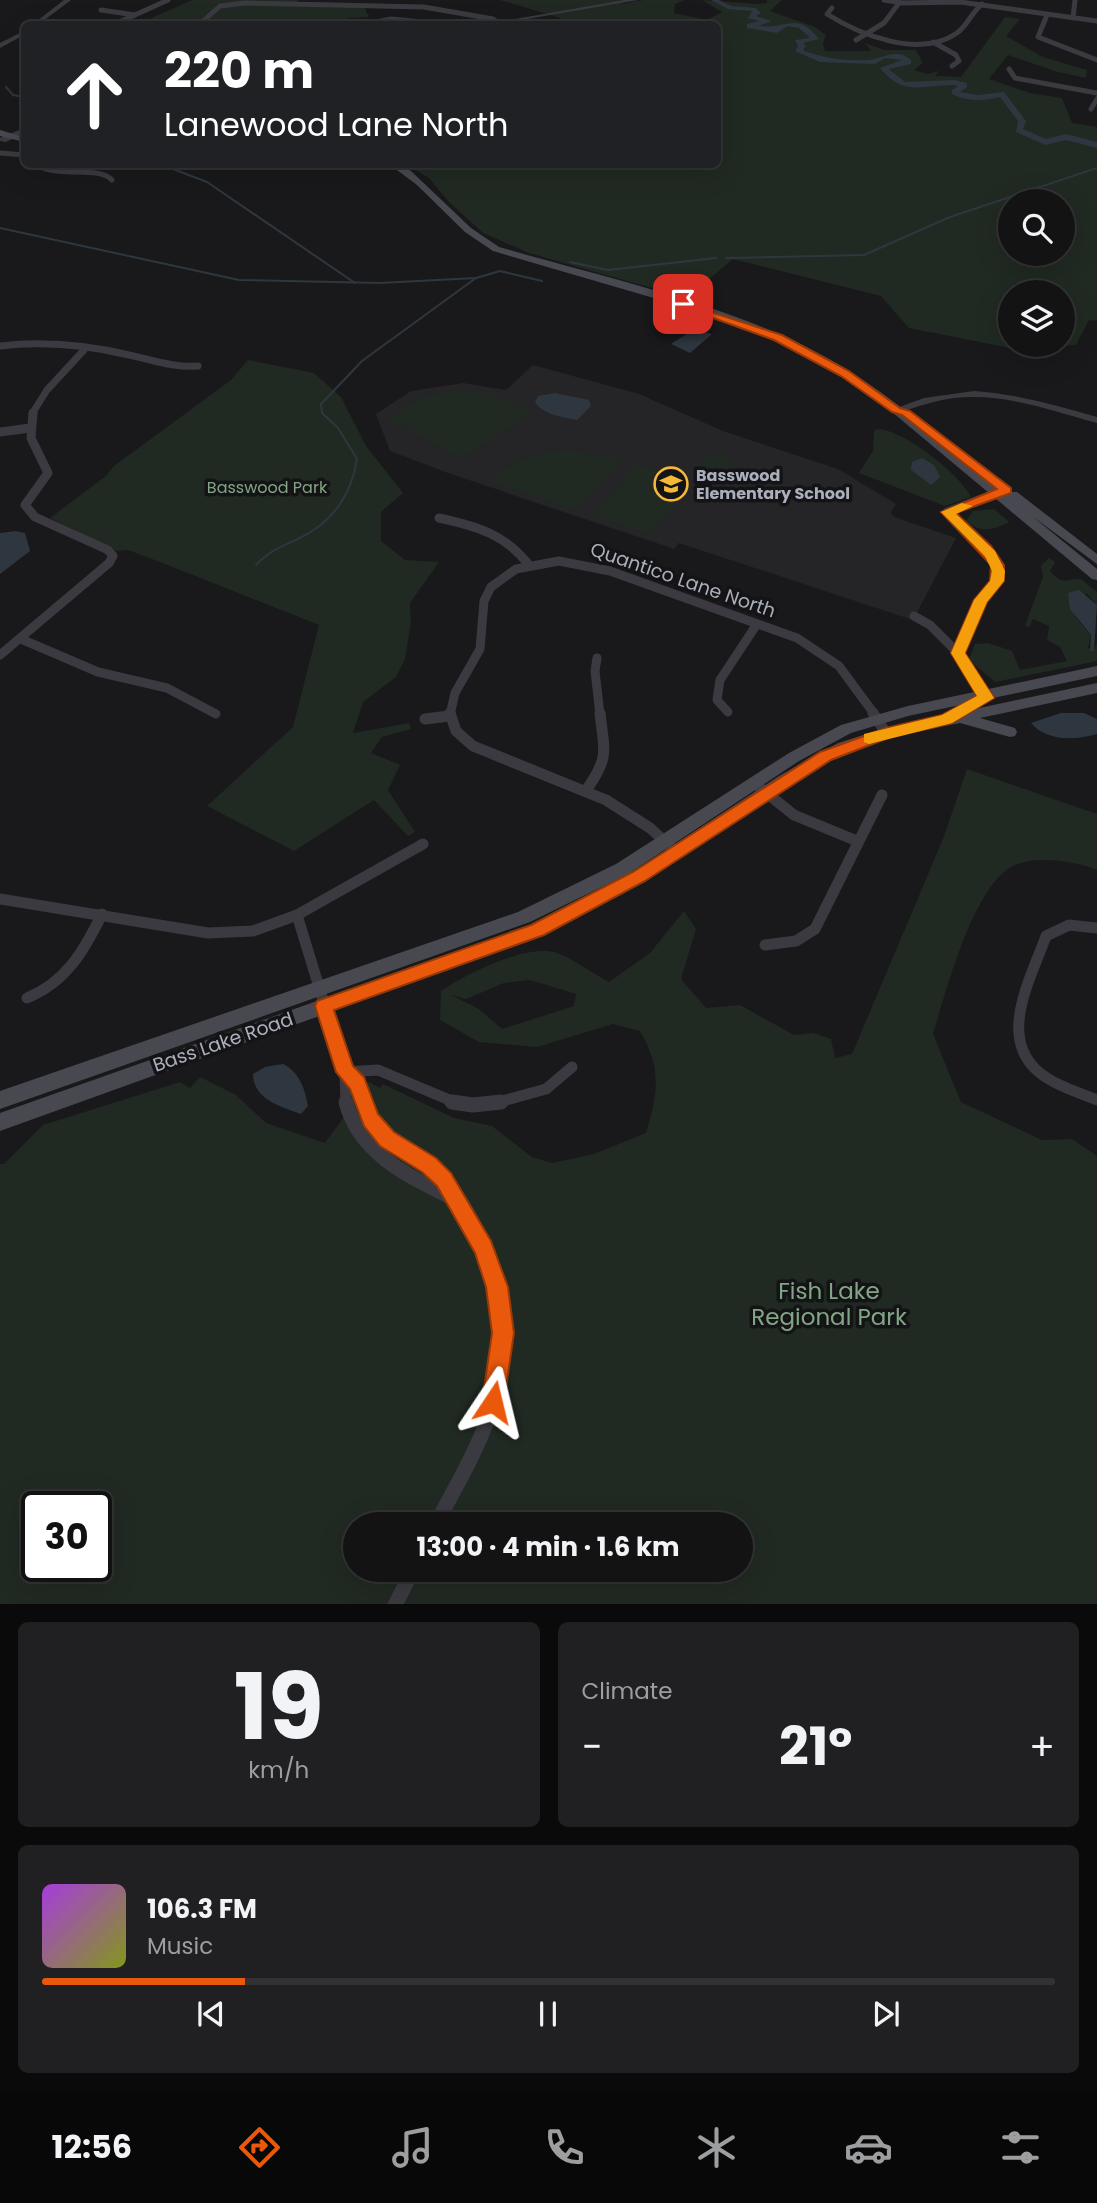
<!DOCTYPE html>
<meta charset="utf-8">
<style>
body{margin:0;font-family:Poppins,sans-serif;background:#202022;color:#f1f3f6;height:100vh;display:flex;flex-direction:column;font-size:26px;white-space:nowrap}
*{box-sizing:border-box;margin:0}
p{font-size:23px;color:#9d9ea0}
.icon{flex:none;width:38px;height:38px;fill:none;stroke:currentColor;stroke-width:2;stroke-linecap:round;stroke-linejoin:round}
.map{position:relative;height:1604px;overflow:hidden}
.details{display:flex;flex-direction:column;gap:18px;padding:18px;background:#0a0a0b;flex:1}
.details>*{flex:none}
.banner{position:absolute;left:21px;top:21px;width:700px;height:147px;border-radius:10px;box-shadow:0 7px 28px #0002,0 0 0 2px #323234;background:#202124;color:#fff;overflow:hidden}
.controls{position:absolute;left:998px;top:189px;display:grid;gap:14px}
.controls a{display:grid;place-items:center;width:77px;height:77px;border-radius:50%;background:#131314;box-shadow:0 7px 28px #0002,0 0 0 2px #323234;font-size:35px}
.speed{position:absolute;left:21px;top:1491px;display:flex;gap:14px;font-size:35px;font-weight:700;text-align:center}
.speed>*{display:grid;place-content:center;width:91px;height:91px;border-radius:50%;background:#131314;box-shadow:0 7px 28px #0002,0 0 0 2px #323234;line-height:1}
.speed .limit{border:4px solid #111;border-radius:10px;background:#fff;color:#111}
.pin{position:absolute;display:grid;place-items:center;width:60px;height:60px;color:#fff;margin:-30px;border-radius:14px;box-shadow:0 4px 10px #0006}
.me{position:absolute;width:77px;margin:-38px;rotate:10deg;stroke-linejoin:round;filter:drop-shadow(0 0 5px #0008)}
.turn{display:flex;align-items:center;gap:24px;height:147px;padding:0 28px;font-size:32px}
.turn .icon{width:91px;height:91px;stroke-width:2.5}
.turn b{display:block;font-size:49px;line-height:60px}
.big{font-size:52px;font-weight:700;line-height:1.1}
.details .card{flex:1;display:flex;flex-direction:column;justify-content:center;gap:10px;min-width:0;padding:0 24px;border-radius:10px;background:#202022}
.details .dial{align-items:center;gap:0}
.dial b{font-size:91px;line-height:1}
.song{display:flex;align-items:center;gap:21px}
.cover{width:84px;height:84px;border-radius:10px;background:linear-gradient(135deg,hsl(280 70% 55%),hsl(70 70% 35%))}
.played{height:7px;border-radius:4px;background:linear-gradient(90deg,#ea580c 20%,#323234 20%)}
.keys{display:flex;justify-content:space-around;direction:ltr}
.heat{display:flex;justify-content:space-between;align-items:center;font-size:38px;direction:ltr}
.details .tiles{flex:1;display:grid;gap:18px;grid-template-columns:1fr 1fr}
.card:last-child{grid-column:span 2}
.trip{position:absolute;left:343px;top:1512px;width:410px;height:70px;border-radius:35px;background:#131314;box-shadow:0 7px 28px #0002,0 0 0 2px #323234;font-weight:700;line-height:70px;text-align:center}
.tabs{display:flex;height:112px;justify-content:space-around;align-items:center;background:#080808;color:#9d9ea0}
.tabs .icon{width:49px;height:49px}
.tabs .current{color:#ea580c}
.tabs b{font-size:32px;color:#f1f3f6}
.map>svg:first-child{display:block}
.built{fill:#252528}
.green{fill:#202922;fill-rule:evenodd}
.water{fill:#2e373f}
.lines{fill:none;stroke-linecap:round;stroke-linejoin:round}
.stream{stroke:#2e373f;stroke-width:2}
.river{fill:#2e373f;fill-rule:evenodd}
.minor-far4{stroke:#3a3a40;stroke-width:5}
.minor-far3{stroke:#3a3a40;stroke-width:7}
.minor-far2{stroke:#3a3a40;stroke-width:9}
.minor-far1{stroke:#3a3a40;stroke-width:11}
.minor{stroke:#3a3a40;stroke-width:15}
.tertiary{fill:#3a3a40;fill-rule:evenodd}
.secondary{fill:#484950;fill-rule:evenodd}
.route{fill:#ea580c;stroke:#983908;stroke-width:2}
.slow{fill:#f59e0b}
.labels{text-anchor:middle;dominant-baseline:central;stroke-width:7;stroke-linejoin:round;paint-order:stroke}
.far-poi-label{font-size:16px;font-weight:bold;fill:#abafbb;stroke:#141416;text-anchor:start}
.far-park-label{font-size:16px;fill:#82a685;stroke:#141416}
.street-label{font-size:19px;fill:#abafbb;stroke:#141416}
.near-park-label{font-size:23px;fill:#82a685;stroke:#141416}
</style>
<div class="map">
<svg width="1097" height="1605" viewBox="0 0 1097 1605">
<rect width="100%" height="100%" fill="#19191b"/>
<path class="built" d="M533,365L639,394L723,431L838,469L896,504L891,513L894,517L956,538L913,620L679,543L674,549L448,473L390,451L376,414L411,391L463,383L506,390Z"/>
<g class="green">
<path d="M192,0H299L295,3L363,5L369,17L351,18L331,24H138Z"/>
<path d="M500,0H627L621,4L643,0H685L675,4L674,13L707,20L722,12L702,0L758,4L767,3V0H782L770,11L815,27L826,35L823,44L825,51H871L865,43L884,50H916L923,63L914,70L928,74L939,71L935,76L961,77L1005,17L1020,19L1006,36L1043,57L1087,70L1086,78L1058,72L1008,55L989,79L1030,93L1062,98L1072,123L1097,127V321L1089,320L1076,345L1010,348L909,328L881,296L733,259L703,284L701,302L529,253L483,233L448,201L429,178L407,165L718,164V24H547L561,18ZM1010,201H1062V254H1010ZM1010,292H1062V345H1010Z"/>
<path d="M248,360L314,373L341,397L366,446L403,493L381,512V541L405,560L439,562L410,603L411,622L405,659L396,677L363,702L353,733L409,723L411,729L382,737L371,753L400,765L388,790L415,832L408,836L374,800L294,851L207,806L293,727L319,625L160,562L128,550L117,551L50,518L106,476L114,466L231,380Z"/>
<path d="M453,390L494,394L534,413L467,455L456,456L387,418L425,396Z"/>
<path d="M877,429C903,429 961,475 971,497L945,506L859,473L873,451L874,432Z"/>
<path d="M569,450L622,459L578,507L571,509L490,481C513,459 539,452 569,450Z"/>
<path d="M721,453L736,464L709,478L692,472L706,457Z"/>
<path d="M637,464L692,482L651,535L592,515Z"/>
<path d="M994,509L1009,522C992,531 981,533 966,521L973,511Z"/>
<path d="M1049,558L1055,562L1050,571C1065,588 1067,577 1081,579L1097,592V605L1086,593L1075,616L1091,636L1088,648L1094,649L1097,643V661L995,682L969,660L975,644L988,643L1012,651L1020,670L1067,661L1060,647L1047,640L1049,626L1033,619L1029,627L1025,626L1043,577L1041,566Z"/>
<path d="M967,769L1097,814V870C1075,861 1035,855 1013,866C973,886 946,992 933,1034L961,1102L1042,1140L1072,1139L1097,1156V1604L0,1605V1164H4L43,1125L180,1082L190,1088L200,1077L236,1095L266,1123L325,1143L369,1082L380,1088L383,1084L454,1118L492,1126L532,1157L552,1163L594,1154L646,1133C658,1092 662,1069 640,1031L613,1024L537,1047L479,1042L440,1020L441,991C466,974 527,943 557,953C574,959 592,973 609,982L650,953L684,911L696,929L681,979L706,1008L740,1005L794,1035L813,1033L831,1039L835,1058L852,1054L943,839ZM530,980L576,994L574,1006L502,1029L479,1009L451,995L466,999L504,983ZM37,1507H96V1566H37ZM355,1524H740V1570H355Z"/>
</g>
<g class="water">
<path d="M694,329L712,334L690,353L671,344Z"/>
<path d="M555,393L589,400L591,406L577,420C563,417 543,415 535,402L538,396Z"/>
<path d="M922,458L934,465L940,477L931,485L911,470L912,462Z"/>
<path d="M16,531L25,533L30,551L0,574V533Z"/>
<path d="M1079,590L1097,605L1094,650L1090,652L1091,635L1070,609L1068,593Z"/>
<path d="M1061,713H1084L1097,719V734C1076,740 1047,742 1031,723Z"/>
<path d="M283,1064C299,1072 305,1088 308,1106L301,1114C281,1107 253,1099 253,1074L265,1067Z"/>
</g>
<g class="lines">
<g class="stream">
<path d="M6,87L13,95L24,97"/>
<path d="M160,164L207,182L355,283"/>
<path d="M0,228L239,280L380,283L476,278L500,271L542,281"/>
<path d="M726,258L864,255L950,217L1097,168"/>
<path d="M570,262L608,270L716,258"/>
<path d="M256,565C268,552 282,546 298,539C332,523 351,496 357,459L338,428L322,413L321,404L362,361L476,278"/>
</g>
<path class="river" d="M711,0H719L731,6L756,8L761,13L756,16L772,21L759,26C785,30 797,10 819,39L803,43L806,46L803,50C824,59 847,61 869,60C881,59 897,47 911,60V64L889,69L905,82L954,80L967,83V87L960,92L978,95L1004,92L1026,121L1023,129L1046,139L1066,134L1097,142V148L1066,140L1045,145L1016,132L1018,121L1000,97C983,101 968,102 952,94V90L958,86L954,85C922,85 904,97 880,68L902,60L885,58L875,64L820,62L795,51L798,46L795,40L810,38L799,28L788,26L777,33L747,28V24L759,21L748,18L752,11L728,9Z"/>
<g class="minor-far4">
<path d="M884,0L903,3L960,2L1097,21"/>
<path d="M832,8L827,14C860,35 920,59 957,33C967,26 972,12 982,4"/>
<path d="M101,10L135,15"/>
<path d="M1047,15L1038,37L1097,60"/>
<path d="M1073,18L1075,0"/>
<path d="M202,22L220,6L245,3L424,7L493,19L499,23"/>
<path d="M115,24L168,0"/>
<path d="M367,24L391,19L444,24"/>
<path d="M856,40L884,23L899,3"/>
<path d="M933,42L956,55L959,61L952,66"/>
<path d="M1009,69L1015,78L1097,93"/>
<path d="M1091,109L1097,99"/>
<path d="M0,153L24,155"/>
<path d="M36,164C55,179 99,165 112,180"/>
</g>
<g class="minor-far3">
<path d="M0,346C43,341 87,345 129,355C153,360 174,368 198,366"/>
<path d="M32,414L47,390L84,350"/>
</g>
<g class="minor-far2">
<path d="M0,432L30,428"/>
<path d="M439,518C476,526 505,534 529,565"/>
<path d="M914,616L930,625L958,653"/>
<path d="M21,639L98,672L167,688L216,714"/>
<path d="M0,655L109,563L113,556L108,550L35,517L25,505L48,473L31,438L33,413"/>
<path d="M597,658L595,671L600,715"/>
<path d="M985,694L958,653L981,600L999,577C997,550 966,530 947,512L1006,490"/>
<path d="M728,712L717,700L720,680L757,624"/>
<path d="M450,715L455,693L480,649L484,601L491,587L516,569L559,561L610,571L797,638L839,666L875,715"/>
</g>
<g class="minor-far1">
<path d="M450,713L456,731L473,746L606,800L650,828L670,846"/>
<path d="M873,713L886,733"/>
<path d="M425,719L449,716"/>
<path d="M754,783L794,815L857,841"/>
<path d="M587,789C610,756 604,751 600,713"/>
<path d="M0,899L208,933L253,931L297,915L423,844"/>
<path d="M297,915L345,1072L364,1104"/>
<path d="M1097,928L1069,925L1046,936C1030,981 993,1044 1047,1078C1062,1088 1081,1093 1097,1100"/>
<path d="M765,945L796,941L815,929L882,795"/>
<path d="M27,998C66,982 84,951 102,914"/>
<path d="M345,1072L378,1070L459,1104"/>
<path d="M345,1072L346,1104"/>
<path d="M492,1104L546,1089L572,1067"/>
</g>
<g class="minor">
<path d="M346,1102C359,1154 410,1177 455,1199"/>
<path d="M363,1102C383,1151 414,1144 442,1177C491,1234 514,1321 496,1393C484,1440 458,1482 436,1524"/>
<path d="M452,1102L473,1105L501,1102"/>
<path d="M395,1605L413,1570"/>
</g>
<g class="tertiary">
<path d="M64,0H71L39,24H33Z"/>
<path d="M624,0H638L497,24H486Z"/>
<path d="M24,31V35L0,48V43Z"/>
<path d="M24,128V133L6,142L0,141V138Z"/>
<path d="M974,391C1017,394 1056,405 1097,417V423C1048,410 1000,391 948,399C930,402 914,408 896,413L891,410L924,398Z"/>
</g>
<g class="secondary">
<path d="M0,130L24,137V142L0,136Z"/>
<path d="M389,164H400L411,171L471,228L499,247C612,280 750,308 849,371C905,406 956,453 1007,495L1009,492H1017L1097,554V564L1032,516L1097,569V580L1092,579L892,412L841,375L809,357L756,332L705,313L493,251L465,232L417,185Z"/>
<path d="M1097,666V676L908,716L851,733L799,761L628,874L530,922L0,1109V1091L518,912L616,864L789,753L841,725L908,706Z"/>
<path d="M1097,683V693L980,718L1015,728L1017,732L1015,736L1010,737L960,723L887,738L848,751L789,784L645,882L544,935L0,1131V1113L532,925L633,872L779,776L838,743L886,728Z"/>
</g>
</g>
<path class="route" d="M680,302L782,335L849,371L900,408L910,411L1011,488V493L956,513L991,546L1004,565V581L987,602L965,653L994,698L952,723L888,738L831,760L645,881L544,935L334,1010L353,1066L364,1077L378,1114L394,1132L436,1158L451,1173L491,1241L508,1287L514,1333L504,1402L501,1410L493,1413L485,1410L482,1402L492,1333L486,1287L475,1253L437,1186L422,1172L380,1146L364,1126L350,1089L336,1072L315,1006L317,1001L531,925L633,872L820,752L886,728L942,715L977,696L951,653L974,600L990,581L991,565L941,512L997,489L902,415L892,412L841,376L774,340L680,306Z"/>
<path class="slow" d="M962,503L973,506L956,514L995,551L1005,571L1004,581L987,602L965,653L994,698L952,723L869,744L864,742V734L942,715L977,696L951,653L974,600L990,581L992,571L985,556L941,512Z"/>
<defs>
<symbol id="school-ring" viewBox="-11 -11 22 22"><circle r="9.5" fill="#141416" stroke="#f3b838" stroke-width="1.5"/><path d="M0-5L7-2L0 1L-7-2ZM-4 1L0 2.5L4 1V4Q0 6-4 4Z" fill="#f3b838"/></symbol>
</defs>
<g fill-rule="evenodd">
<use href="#school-ring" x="652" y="465" width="38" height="38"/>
</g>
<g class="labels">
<g class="far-poi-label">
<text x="696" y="475">Basswood<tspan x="696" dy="18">Elementary School</tspan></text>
</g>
<g class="far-park-label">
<text x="267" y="487">Basswood Park</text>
</g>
<g class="street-label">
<text transform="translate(683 580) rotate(19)">Quantico Lane North</text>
<text transform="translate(223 1042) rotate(-19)">Bass Lake Road</text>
</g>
<g class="near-park-label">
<text x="829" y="1291">Fish Lake<tspan x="829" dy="26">Regional Park</tspan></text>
</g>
</g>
</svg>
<div class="controls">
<a><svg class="icon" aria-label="search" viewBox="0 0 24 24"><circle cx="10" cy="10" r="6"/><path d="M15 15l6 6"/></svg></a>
<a><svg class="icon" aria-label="layers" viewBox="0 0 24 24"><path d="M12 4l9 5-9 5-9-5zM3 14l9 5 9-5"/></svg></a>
</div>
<div class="speed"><div class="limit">30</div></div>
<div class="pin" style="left:683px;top:304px;background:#d93025"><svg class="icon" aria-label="arrive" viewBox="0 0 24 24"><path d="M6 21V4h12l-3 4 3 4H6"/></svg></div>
<svg class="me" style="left:493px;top:1402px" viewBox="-20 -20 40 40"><path d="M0-17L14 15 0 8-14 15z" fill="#ea580c" stroke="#fff" stroke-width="4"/></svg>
<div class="trip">13:00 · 4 min · 1.6 km</div>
<div class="banner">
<div class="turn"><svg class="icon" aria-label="ahead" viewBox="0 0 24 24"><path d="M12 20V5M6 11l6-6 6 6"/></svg><div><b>220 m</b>Lanewood Lane North</div></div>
</div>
</div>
<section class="details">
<div class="tiles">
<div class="card dial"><b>19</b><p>km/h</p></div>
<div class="card"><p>Climate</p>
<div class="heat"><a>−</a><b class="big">21°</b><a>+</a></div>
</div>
<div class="card">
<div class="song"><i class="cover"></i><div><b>106.3 FM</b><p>Music</p></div></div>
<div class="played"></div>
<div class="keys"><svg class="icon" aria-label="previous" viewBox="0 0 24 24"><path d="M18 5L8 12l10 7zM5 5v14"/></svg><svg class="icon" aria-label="pause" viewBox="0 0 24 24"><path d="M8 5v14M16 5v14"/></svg><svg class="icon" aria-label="next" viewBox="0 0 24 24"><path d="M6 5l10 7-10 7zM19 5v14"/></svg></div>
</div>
</div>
</section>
<nav class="tabs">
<b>12:56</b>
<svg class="icon current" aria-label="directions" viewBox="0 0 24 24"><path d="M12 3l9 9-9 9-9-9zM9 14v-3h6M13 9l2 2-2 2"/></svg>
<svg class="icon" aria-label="music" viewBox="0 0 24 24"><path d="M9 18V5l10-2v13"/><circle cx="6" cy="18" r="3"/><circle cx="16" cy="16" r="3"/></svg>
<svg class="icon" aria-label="phone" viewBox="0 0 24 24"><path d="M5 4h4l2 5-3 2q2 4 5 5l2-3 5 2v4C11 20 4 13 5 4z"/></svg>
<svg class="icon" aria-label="climate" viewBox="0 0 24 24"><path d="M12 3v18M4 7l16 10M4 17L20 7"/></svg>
<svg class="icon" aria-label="car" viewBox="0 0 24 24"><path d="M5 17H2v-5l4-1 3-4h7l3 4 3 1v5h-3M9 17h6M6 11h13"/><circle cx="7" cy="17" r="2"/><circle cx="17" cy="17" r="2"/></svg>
<svg class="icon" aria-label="filters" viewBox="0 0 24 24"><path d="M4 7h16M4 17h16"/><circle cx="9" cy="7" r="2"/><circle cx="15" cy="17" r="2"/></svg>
</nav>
